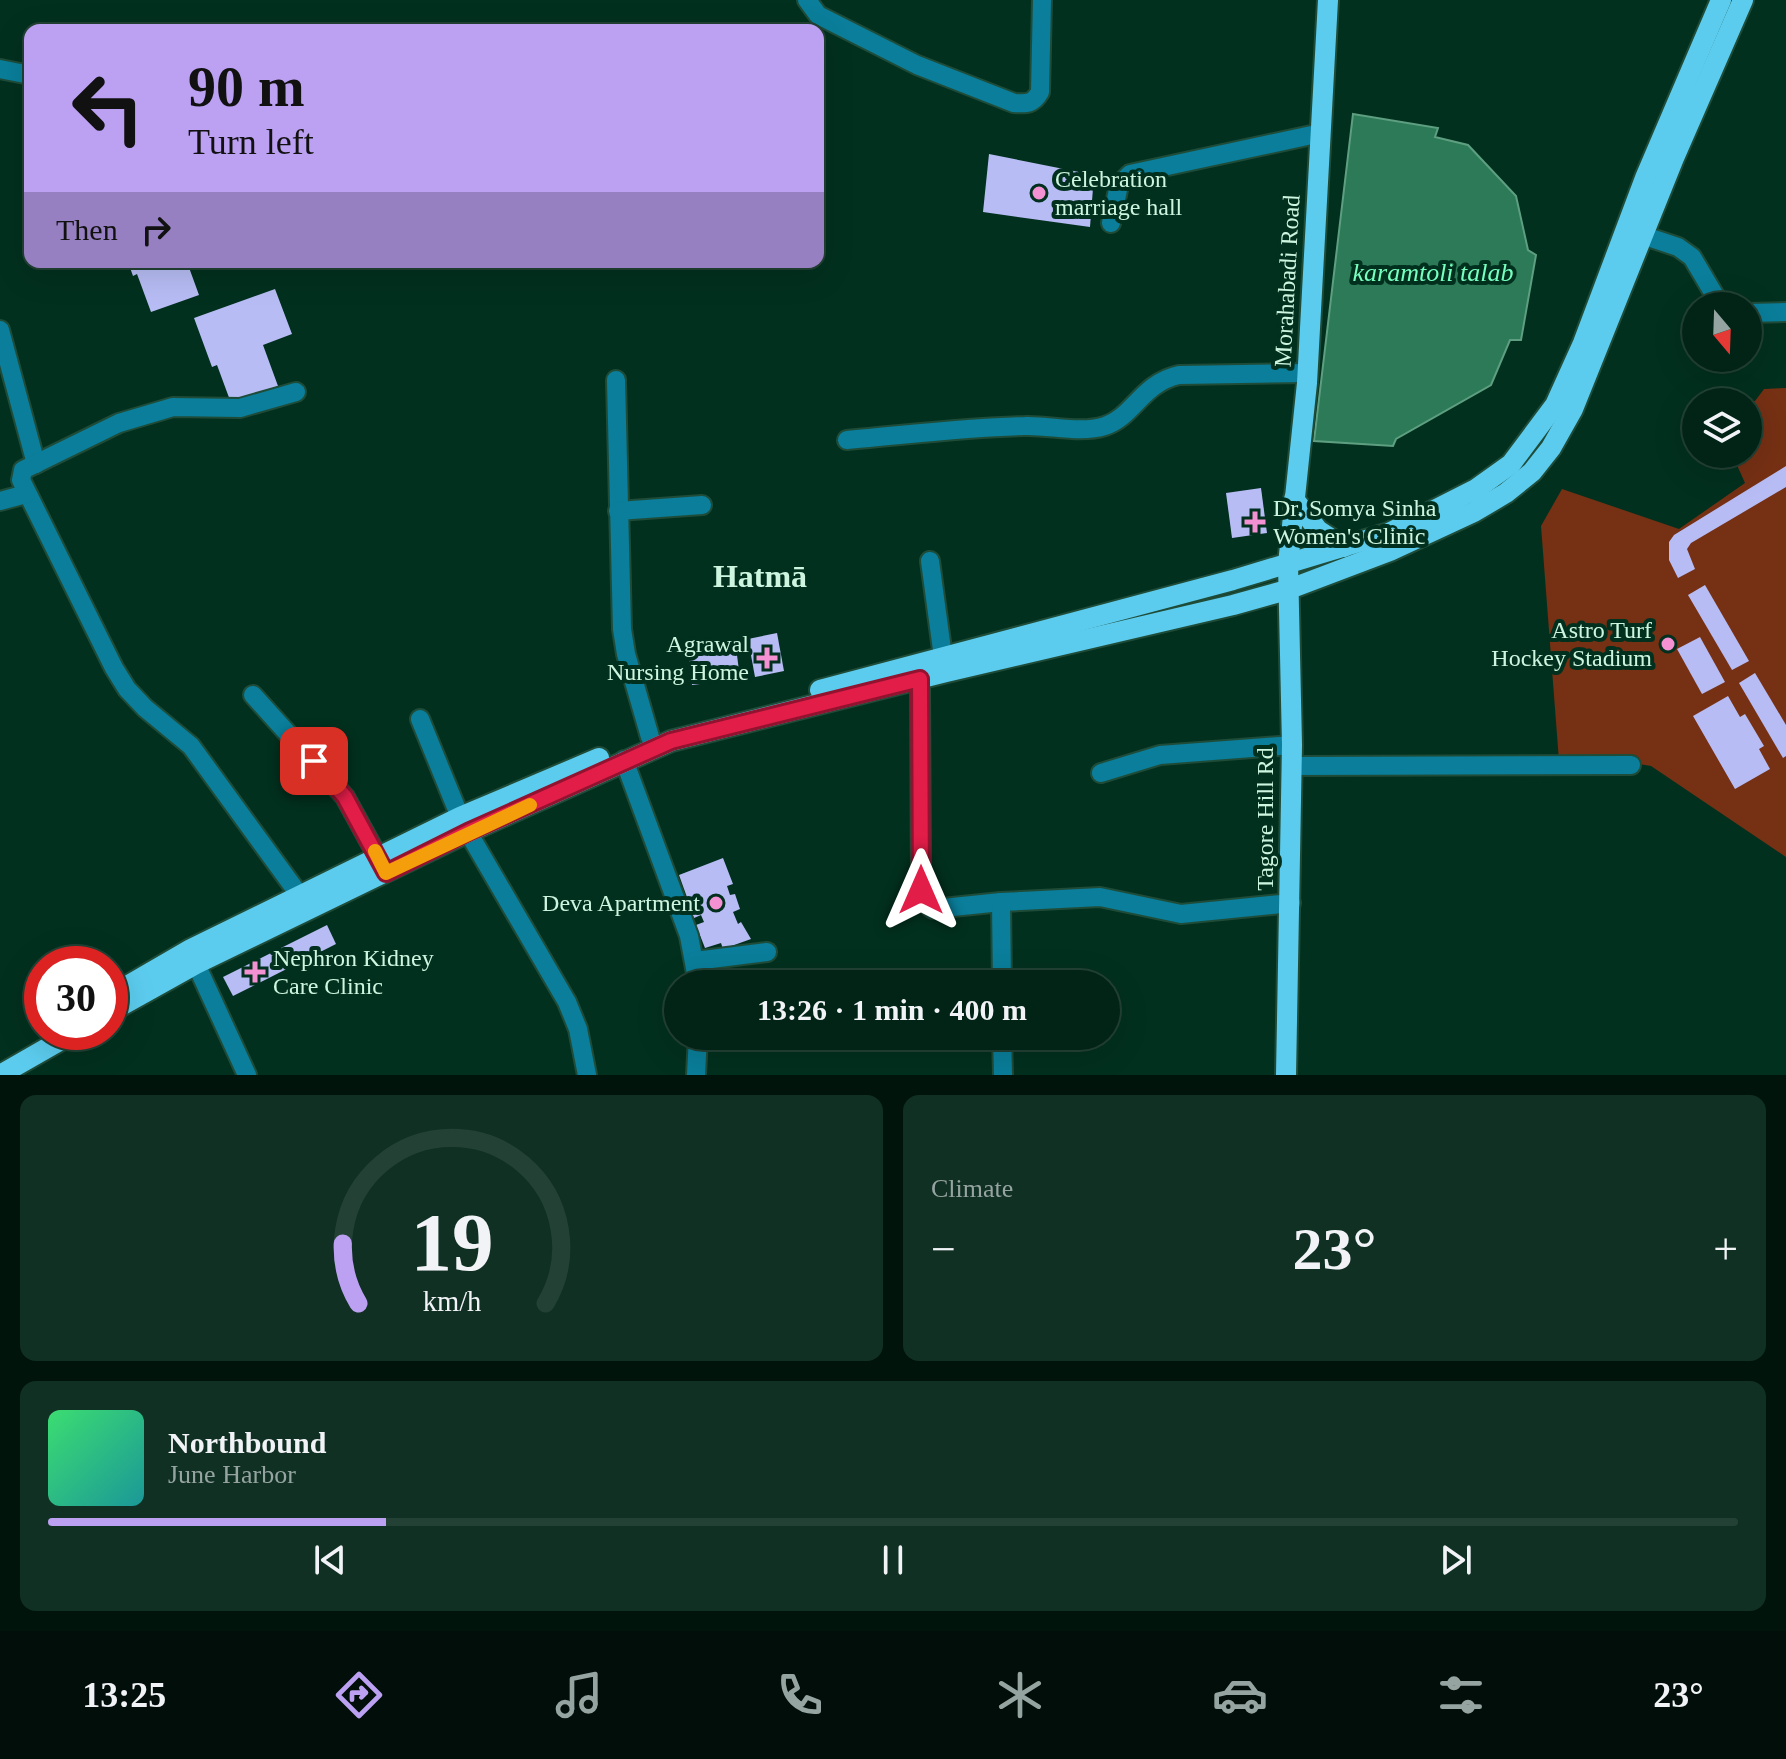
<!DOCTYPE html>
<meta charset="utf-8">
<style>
body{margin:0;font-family:"Times New Roman",serif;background:#103023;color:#f1f3f6;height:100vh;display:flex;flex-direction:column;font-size:30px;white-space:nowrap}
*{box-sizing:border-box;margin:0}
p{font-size:26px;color:#96a4a1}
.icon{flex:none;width:44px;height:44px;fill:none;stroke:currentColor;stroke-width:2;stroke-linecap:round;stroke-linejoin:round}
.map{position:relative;height:1075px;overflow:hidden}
.details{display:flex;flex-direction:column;gap:20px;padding:20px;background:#01140c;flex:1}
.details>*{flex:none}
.banner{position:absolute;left:24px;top:24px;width:800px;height:244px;border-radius:16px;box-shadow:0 8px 32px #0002,0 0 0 2px #234135;background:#bca0f2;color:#111;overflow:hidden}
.needle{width:52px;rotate:161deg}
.controls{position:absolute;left:1682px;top:292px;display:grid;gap:16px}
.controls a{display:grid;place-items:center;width:80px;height:80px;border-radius:50%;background:#022416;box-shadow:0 8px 32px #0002,0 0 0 2px #234135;font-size:40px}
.speed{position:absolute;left:24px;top:946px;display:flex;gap:16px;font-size:40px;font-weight:700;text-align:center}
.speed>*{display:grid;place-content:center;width:104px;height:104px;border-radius:50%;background:#022416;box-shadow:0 8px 32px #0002,0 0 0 2px #234135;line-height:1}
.speed .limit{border:12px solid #d22;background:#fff;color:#111}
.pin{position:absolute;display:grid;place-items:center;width:68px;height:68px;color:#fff;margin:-34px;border-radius:16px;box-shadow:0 4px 12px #0006}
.me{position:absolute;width:88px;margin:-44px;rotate:0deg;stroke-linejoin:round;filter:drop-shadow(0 0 6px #0008)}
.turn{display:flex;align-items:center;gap:28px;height:168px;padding:0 32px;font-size:36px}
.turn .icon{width:104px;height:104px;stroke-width:2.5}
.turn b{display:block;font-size:56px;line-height:68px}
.then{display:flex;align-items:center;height:76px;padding:0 32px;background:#0003;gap:16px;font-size:30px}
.big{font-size:60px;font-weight:800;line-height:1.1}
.details .widget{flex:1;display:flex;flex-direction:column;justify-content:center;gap:12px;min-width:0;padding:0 28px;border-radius:16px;background:#103023}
.details .dial{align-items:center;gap:0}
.dial svg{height:208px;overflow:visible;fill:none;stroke:#234135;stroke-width:7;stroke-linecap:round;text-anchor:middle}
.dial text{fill:#f1f3f6;stroke:none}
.song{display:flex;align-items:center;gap:24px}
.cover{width:96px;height:96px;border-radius:12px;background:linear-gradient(135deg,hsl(140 70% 55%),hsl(180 70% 35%))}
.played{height:8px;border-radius:4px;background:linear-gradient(90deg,#bca0f2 20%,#234135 20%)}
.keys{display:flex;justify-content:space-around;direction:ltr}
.heat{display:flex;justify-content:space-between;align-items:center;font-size:44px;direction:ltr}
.details .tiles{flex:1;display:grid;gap:20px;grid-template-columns:1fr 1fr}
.widget:last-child{grid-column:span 2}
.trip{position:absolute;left:664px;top:970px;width:456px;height:80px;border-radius:40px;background:#022416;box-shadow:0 8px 32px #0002,0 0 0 2px #234135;font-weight:800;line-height:80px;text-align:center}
.menu{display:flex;height:128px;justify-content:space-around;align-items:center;background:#010e09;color:#96a4a1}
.menu .icon{width:56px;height:56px}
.menu .current{color:#bca0f2}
.menu b{font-size:36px;color:#f1f3f6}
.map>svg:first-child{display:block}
.green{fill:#763014}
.water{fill:#2c7a57;stroke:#5d9f80;stroke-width:2}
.building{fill:#b7bcf4}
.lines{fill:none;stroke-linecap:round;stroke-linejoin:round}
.minor-casing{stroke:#1f4c39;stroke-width:22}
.major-casing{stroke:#1f4c39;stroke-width:24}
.minor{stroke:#0a7e9a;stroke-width:18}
.major{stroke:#5cccee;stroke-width:20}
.route-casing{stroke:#92132f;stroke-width:20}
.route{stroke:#e11d48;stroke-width:14}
.slow{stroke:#f59e0b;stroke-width:14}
.poi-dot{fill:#f491d3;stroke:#02301e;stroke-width:3}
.labels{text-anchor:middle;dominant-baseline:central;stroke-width:8;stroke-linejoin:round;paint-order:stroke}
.poi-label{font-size:24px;fill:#cef5df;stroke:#02301e;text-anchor:start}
.street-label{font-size:24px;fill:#cef5df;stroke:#02301e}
.water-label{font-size:26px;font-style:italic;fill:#76ffbf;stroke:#02301e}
.district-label{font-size:32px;font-weight:bold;fill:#cef5df;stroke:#02301e}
</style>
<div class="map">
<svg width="1786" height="1075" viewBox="0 0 1786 1075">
<rect width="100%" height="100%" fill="#02301e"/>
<path class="green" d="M1786,388V857L1651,766L1609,759L1559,761L1541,526L1562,489L1679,529L1745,483L1732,454H1748V403L1755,401L1764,389Z"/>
<path class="water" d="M1353,114L1438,128L1435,137L1468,145L1516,196L1528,250L1536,255L1521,340H1510L1491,385L1396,439L1393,446L1314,441Z"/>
<g class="building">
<path d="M989,154L1094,175L1090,227L983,212Z"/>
<path d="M128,262H187L199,295L151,312L137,274L133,276Z"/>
<path d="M275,289L292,334L263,345L278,386L231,403L217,365L212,367L194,318Z"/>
<path d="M1786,466V487L1691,543L1687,549L1695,569L1678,578L1669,560V542L1674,535Z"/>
<path d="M1261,488L1267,533L1232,538L1226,493Z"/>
<path d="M1705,585L1749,661L1732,670L1688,595Z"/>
<path d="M777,633L784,671L755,677L748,639Z"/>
<path d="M1700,637L1725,682L1702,694L1677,649Z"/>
<path d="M736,647L740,679L692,685L688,653Z"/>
<path d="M1755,673L1786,725V756L1783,758L1739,683Z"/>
<path d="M1728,696L1740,717L1745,714L1764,746L1759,749L1770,769L1735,789L1693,716Z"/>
<path d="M723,858L733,884L727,886L730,895L735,894L740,909L733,912L738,924L741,922L751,939L723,949L721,943L705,948L696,925L704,922L701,915L694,918L689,905L698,902L696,897L688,900L679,875Z"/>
<path d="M327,925L336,944L233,996L223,977Z"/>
</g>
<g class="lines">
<defs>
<g id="minor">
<path d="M807,0L818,15L917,65L1014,103C1027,104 1033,104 1040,92L1042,0"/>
<path d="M0,69L30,75"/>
<path d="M1111,223L1119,185L1130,174L1321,133"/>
<path d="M1642,235L1678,247L1692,257L1721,306"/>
<path d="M1748,313L1786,312"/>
<path d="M0,330L36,464"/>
<path d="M616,380L622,629L626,654L650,737"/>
<path d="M296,392L240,408L173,407L119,423L23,470L21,480L114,668L127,689L145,708L191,746L300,896"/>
<path d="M847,440C906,435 966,427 1025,426C1050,425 1080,434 1105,426C1133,417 1142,383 1179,375L1307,373"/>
<path d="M0,501L26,494"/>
<path d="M618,511L702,505"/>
<path d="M930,561L943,657"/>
<path d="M920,679L921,890L924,902L933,909L1001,902L1100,897L1181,914L1291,903"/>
<path d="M253,695L345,797L385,870"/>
<path d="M420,719L460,817"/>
<path d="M624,760L689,936L698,984"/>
<path d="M1291,766L1631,765"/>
<path d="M1101,773L1160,755L1292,745"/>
<path d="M468,832L567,1002L578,1029L587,1075"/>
<path d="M1001,902L1002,984"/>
<path d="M695,961L767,952"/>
<path d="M196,964L247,1075"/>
<path d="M1002,1036L1003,1075"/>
<path d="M696,1075L698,1036"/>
</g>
<g id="major">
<path d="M1294,499L1318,530L1344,547"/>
<path d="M820,690L1233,580L1389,533L1476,489L1511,464L1555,405L1583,343L1645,178L1721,0"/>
<path d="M110,996L191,949L460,817L599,758"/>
<path d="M110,1012L196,964L468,832L671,741L946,672L1233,605L1287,590L1390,551L1474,512L1506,493L1532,472L1551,448L1573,409L1674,158L1743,0"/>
<path d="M0,1075L75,1032"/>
<path d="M1286,1075L1292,745L1288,564L1307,383L1328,0"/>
</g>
</defs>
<use href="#minor" class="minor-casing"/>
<use href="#major" class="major-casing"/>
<use href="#minor" class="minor"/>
<use href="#major" class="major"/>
</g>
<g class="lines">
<defs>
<path id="route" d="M314,761L345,797L386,873L468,832L671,741L920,679L921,890"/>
</defs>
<use href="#route" class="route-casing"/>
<use href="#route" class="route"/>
<path class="slow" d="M375,851L386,873L530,805"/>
</g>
<g class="poi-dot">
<circle cx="1039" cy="193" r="8"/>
<path d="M1251 510h8v8h8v8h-8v8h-8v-8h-8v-8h8z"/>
<circle cx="1668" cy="644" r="8"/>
<path d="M763 646h8v8h8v8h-8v8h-8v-8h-8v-8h8z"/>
<circle cx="716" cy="903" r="8"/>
<path d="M251 960h8v8h8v8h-8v8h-8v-8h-8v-8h8z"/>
</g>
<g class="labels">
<g class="poi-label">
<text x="1055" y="179">Celebration<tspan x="1055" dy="28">marriage hall</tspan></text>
<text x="1273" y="508">Dr. Somya Sinha<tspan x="1273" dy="28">Women's Clinic</tspan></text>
<text x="1652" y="630" text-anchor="end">Astro Turf<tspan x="1652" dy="28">Hockey Stadium</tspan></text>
<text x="749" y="644" text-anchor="end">Agrawal<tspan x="749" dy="28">Nursing Home</tspan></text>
<text x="700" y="903" text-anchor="end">Deva Apartment</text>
<text x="273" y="958">Nephron Kidney<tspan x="273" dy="28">Care Clinic</tspan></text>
</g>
<g class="street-label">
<text transform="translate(1287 281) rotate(-87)">Morahabadi Road</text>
<text transform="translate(1265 819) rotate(-90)">Tagore Hill Rd</text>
</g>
<g class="water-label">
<text x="1433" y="272">karamtoli talab</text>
</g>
<g class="district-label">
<text x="760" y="576">Hatmā</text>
</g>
</g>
</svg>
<div class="controls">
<a><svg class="needle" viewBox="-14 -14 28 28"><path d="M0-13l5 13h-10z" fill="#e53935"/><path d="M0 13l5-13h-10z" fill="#96a4a1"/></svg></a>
<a><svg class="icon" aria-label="layers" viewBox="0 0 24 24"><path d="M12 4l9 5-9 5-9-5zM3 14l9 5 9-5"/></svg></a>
</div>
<div class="speed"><div class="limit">30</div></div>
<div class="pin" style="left:314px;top:761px;background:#d93025"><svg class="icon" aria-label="arrive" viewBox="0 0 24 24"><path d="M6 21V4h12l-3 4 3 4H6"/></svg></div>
<svg class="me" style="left:921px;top:890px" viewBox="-20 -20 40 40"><path d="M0-17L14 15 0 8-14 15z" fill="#e11d48" stroke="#fff" stroke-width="4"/></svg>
<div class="trip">13:26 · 1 min · 400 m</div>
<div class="banner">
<div class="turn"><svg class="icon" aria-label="left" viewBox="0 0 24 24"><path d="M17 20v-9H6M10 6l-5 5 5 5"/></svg><div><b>90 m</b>Turn left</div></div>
<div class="then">Then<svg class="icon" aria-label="right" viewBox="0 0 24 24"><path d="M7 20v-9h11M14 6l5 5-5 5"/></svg></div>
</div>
</div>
<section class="details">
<div class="tiles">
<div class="widget dial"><svg viewBox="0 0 100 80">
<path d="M14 69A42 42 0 1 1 86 69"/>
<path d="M14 69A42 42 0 0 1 8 46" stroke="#bca0f2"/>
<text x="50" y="56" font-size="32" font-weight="700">19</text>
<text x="50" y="72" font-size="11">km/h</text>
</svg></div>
<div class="widget"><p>Climate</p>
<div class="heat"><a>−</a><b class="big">23°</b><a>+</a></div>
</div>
<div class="widget">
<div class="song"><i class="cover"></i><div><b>Northbound</b><p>June Harbor</p></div></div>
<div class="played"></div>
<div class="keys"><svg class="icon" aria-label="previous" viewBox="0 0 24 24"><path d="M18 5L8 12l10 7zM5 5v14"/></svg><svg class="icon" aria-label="pause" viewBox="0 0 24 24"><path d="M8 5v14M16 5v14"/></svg><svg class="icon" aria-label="next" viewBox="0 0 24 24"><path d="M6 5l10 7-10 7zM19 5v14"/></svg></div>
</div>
</div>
</section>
<nav class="menu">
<b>13:25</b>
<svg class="icon current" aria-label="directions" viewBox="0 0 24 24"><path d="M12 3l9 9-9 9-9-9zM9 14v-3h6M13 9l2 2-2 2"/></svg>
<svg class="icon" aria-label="music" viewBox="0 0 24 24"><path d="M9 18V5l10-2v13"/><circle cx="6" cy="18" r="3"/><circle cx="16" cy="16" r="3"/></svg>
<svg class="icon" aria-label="phone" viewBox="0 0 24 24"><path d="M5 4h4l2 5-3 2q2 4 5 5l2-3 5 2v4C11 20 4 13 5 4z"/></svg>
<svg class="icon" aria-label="climate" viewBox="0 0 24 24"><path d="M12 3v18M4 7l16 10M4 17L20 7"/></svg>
<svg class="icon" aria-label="car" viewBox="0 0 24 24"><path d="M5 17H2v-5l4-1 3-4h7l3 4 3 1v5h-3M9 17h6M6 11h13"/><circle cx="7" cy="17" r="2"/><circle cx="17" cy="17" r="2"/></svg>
<svg class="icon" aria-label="filters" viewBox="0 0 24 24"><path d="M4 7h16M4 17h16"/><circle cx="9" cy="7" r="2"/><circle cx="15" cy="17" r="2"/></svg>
<b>23°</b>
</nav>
